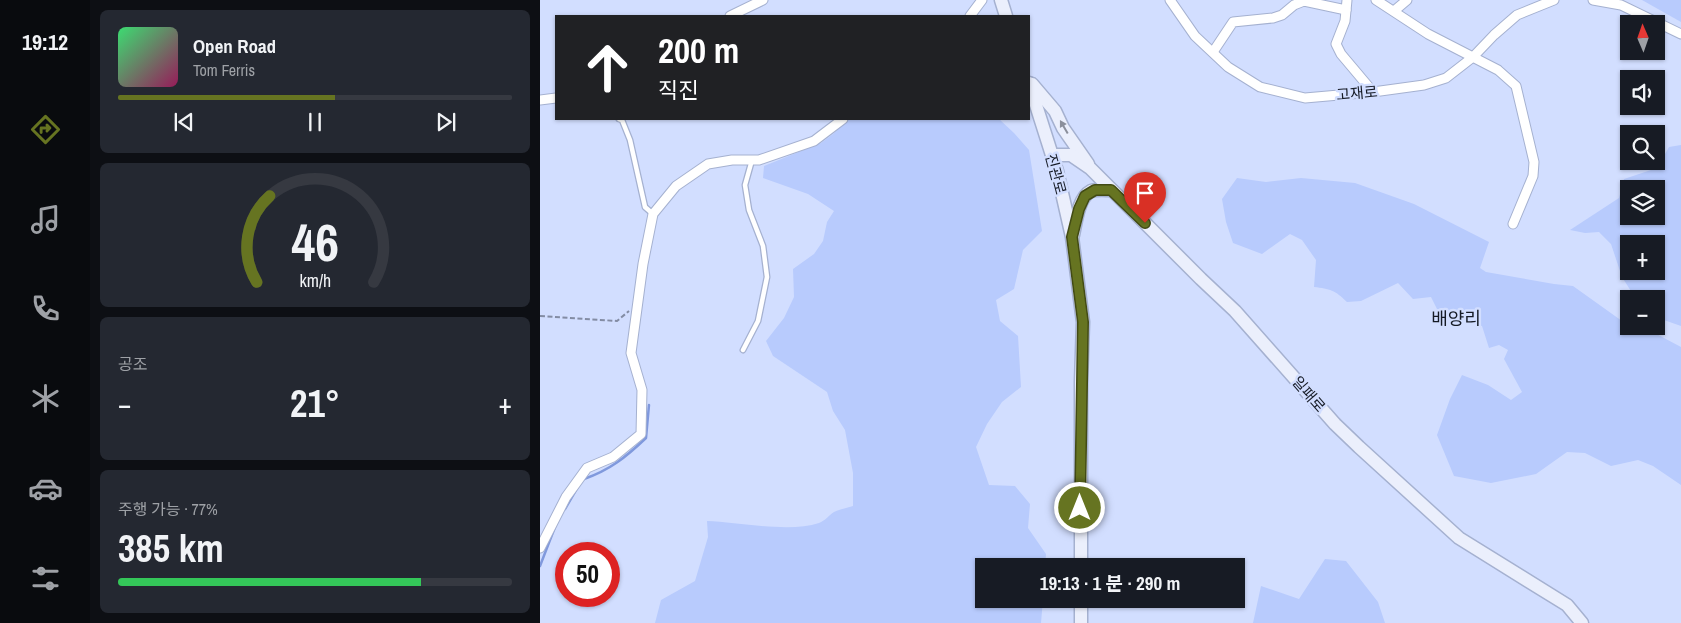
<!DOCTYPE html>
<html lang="ko">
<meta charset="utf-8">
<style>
body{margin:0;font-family:"Archivo Narrow","Noto Sans KR",sans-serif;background:#242831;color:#f1f3f6;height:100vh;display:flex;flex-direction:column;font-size:19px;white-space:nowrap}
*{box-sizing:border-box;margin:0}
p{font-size:16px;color:#9ea1a6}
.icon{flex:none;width:28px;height:28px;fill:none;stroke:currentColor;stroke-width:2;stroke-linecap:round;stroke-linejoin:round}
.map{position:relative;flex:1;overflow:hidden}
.sheet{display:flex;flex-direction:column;gap:10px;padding:10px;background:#0d0f14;width:450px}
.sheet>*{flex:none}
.hud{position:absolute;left:15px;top:15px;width:475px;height:105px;border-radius:0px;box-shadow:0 1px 4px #0004;background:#202124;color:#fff;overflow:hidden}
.needle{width:32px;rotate:358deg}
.tools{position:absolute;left:1080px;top:15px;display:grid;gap:10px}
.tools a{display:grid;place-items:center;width:45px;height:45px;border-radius:0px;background:#171b24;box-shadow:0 1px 4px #0004;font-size:25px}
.speed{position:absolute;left:15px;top:542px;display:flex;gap:10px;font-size:25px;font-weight:700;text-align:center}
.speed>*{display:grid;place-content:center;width:65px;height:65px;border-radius:50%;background:#171b24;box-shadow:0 1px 4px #0004;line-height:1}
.speed .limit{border:8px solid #d22;background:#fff;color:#111}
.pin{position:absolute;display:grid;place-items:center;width:42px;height:42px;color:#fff;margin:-51px -21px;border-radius:50% 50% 50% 0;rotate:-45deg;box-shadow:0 0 5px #0007}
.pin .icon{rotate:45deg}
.me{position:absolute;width:55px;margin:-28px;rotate:0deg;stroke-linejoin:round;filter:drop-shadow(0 0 4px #0008)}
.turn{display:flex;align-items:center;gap:18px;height:105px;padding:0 20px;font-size:22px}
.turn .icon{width:65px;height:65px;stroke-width:2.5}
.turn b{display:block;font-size:35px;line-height:42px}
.big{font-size:38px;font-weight:700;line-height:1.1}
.sheet .card{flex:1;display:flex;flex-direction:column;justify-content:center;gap:8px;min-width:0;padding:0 18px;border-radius:8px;background:#242831}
.sheet .dial{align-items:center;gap:0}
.dial svg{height:130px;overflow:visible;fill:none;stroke:#363941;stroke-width:7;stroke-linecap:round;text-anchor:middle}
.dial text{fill:#f1f3f6;stroke:none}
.song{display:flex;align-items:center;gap:15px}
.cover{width:60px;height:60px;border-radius:8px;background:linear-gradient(135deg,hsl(140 70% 55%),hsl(330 70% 35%))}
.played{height:5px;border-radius:2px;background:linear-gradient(90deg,#667421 55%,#363941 55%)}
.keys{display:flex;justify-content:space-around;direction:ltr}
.heat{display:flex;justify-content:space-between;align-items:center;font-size:28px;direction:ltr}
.charge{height:8px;border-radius:4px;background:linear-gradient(90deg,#34c759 77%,#363941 0)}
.trip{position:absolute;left:435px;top:558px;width:270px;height:50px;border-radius:0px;background:#171b24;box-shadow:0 1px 4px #0004;font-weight:700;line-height:50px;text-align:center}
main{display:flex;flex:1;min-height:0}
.dock{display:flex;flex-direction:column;width:90px;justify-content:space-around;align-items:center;background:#090b0e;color:#9ea1a6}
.dock .icon{width:35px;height:35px}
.dock .on{color:#667421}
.dock b{font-size:22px;color:#f1f3f6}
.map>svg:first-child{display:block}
.green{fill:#b8cbfd;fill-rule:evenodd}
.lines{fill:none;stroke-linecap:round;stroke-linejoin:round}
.stream{stroke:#8099dd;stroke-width:2.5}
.lane-casing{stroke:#a5b1d0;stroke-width:7}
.street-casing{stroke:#a5b1d0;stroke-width:11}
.secondary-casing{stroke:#a5b1d0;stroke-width:15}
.path{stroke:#838ca4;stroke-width:2;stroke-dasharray:5 2.5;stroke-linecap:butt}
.lane{stroke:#fff;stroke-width:4.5}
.street{stroke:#fff;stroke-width:9}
.secondary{stroke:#ebeffc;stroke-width:12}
.oneway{fill:#8b8f9b}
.route-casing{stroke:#424b15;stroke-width:12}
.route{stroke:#667421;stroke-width:9}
.labels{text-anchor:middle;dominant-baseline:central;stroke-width:5;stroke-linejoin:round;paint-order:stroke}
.street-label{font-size:15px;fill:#151a25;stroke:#d2deff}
.quarter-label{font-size:18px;fill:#151a25;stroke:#d2deff}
</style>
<main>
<nav class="dock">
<b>19:12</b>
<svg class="icon on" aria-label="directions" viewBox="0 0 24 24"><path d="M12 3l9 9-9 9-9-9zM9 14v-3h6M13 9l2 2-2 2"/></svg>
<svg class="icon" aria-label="music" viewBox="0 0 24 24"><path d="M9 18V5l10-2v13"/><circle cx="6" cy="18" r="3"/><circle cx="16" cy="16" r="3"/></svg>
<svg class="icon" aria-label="phone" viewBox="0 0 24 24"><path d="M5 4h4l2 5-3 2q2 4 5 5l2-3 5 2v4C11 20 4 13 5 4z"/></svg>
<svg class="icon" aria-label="climate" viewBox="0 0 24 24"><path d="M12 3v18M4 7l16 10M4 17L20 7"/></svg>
<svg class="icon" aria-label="car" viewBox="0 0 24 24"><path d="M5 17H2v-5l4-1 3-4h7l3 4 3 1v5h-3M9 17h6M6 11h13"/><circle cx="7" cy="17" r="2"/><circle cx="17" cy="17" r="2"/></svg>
<svg class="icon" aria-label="filters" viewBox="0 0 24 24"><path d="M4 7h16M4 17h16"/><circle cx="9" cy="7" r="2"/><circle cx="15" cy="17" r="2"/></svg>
</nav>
<section class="sheet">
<div class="card">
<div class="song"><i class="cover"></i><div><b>Open Road</b><p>Tom Ferris</p></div></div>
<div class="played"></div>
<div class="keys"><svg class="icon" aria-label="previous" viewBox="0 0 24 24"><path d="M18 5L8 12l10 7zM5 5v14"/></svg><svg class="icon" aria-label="pause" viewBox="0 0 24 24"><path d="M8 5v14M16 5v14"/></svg><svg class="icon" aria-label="next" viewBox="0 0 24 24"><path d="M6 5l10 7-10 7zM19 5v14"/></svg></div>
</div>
<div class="card dial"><svg viewBox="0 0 100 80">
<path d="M14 69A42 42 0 1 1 86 69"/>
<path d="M14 69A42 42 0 0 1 22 16" stroke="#667421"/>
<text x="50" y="56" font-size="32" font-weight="700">46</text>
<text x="50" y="72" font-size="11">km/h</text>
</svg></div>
<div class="card"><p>공조</p>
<div class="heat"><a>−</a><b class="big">21°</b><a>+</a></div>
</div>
<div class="card"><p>주행 가능 · 77%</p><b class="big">385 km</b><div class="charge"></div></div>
</section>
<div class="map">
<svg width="1141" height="623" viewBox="0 0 1141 623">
<rect width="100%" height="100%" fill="#d2deff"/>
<g class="green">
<path d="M1102,0H1141V22Z"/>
<path d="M309,119H459L474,133L489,150L502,231L483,250L474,289L456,300L460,321L478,336L481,387L462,402L447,424L436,447L449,485L475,486L490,504L488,528L506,554L505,566H444V599H503L501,623H115L121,600L155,581L168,537L167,521C199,522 249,533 279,523C285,521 289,515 294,512C300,509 307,508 313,506V473L305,430L293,411L287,392L233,356L226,341L244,318L254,297L253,269L274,254L283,241L287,222L294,211L268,194L223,178L224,166L281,143L293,134Z"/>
<path d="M1141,145V326L1121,319L1116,308V299H1096L1082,277L1071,244L1059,232L1045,233L1030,230L1079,198L1084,179L1117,168L1129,147ZM1089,189H1116V216H1089ZM1089,244H1116V271H1089Z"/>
<path d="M697,178L726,182L761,178L815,183L874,204L949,242L940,268L946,272L1014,284L1033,286L1096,331L1107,329L1141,347V485L1113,466L1098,460L1071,466L1045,453L1027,452L996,474L951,483L914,476L897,435L910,399L922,375L948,385L971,400L982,392L964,359L968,350L959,345L949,348L942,326L899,313L891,297L873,299L858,283L821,301L807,302C795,290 790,289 774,287L776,260L762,240L750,234L722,254L693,243L686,222L682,199Z"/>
<path d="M785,559L806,561L838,602L845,623H713L721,586L759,599Z"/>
</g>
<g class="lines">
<g class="stream">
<path d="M44,479C70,470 86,457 106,438L109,405"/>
<path d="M25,509L36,490"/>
<path d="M0,566L15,527"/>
</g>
<defs>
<g id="lane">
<path d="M79,119L82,120L90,140L105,207L113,214"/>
<path d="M203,350L218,321L227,277L223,246L209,210L205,185L212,160"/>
</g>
<g id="street">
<path d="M630,0L655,36L688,67L720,87L765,98L833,92L884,85L906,78L933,57L954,35L977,15L1014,0"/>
<path d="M807,0L805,21L796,44L801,54L833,92"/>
<path d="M836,0L888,34L958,70L976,86L994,162L993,176L973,224"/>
<path d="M1053,0L1081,5L1141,34"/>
<path d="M854,11L867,0"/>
<path d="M190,16L223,0"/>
<path d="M430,16L442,0"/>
<path d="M673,52L693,22L733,18L742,15L754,5L764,1L806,10"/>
<path d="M0,100L16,98"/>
<path d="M0,548L26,497L47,468L73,457L101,434L102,390L91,353L103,264L113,214L136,186L168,164L192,160H219L274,141L303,119"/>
</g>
<g id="secondary">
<path d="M461,0L466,16"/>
<path d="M489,83L517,171L532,237L543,322L541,382V566"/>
<path d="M492,84L515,111L523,128L548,164"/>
<path d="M512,155H531L550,168L661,279L695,311L795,424L819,447L919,538L1027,605L1042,623"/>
<path d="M533,235C536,222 538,198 551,191C557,189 565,190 571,190"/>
<path d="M541,623V599"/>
</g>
</defs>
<use href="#lane" class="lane-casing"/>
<use href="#street" class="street-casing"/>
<use href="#secondary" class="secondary-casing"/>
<path class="path" d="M0,316L77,321L89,311"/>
<use href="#lane" class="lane"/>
<use href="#street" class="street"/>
<use href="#secondary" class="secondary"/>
</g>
<defs><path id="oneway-solid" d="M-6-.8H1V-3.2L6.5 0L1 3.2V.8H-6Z" transform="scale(1.25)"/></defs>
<use class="oneway" href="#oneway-solid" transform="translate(524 127) rotate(-120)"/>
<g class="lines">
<defs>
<path id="route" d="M540,508L543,322L532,237L539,209L545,196L555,190H571L605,223"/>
</defs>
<use href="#route" class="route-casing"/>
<use href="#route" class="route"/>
</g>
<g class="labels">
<g class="street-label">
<text transform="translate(817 93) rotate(-5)">고재로</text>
<text transform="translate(516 174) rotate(75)">진관로</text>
<text transform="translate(769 394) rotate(49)">일패로</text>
</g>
<g class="quarter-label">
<text x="916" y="318">배양리</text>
</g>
</g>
</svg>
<div class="tools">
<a><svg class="needle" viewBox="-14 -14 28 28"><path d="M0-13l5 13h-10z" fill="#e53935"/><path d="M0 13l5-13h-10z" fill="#9ea1a6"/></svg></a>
<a><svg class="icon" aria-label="sound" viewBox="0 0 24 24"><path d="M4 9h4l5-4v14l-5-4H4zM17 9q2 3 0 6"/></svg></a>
<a><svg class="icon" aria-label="search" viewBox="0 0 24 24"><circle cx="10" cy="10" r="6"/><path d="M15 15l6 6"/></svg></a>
<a><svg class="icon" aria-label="layers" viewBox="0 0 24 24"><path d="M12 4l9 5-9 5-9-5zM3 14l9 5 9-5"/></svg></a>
<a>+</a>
<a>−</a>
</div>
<div class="speed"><div class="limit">50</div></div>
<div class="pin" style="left:605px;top:223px;background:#d93025"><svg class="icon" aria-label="arrive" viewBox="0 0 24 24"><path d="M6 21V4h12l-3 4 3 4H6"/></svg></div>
<svg class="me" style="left:540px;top:508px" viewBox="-20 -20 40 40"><circle r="17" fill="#667421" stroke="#fff" stroke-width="3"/><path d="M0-11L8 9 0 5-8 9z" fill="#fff"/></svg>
<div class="trip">19:13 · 1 분 · 290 m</div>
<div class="hud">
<div class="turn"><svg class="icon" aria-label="ahead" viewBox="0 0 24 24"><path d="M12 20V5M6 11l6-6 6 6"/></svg><div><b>200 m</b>직진</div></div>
</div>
</div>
</main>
